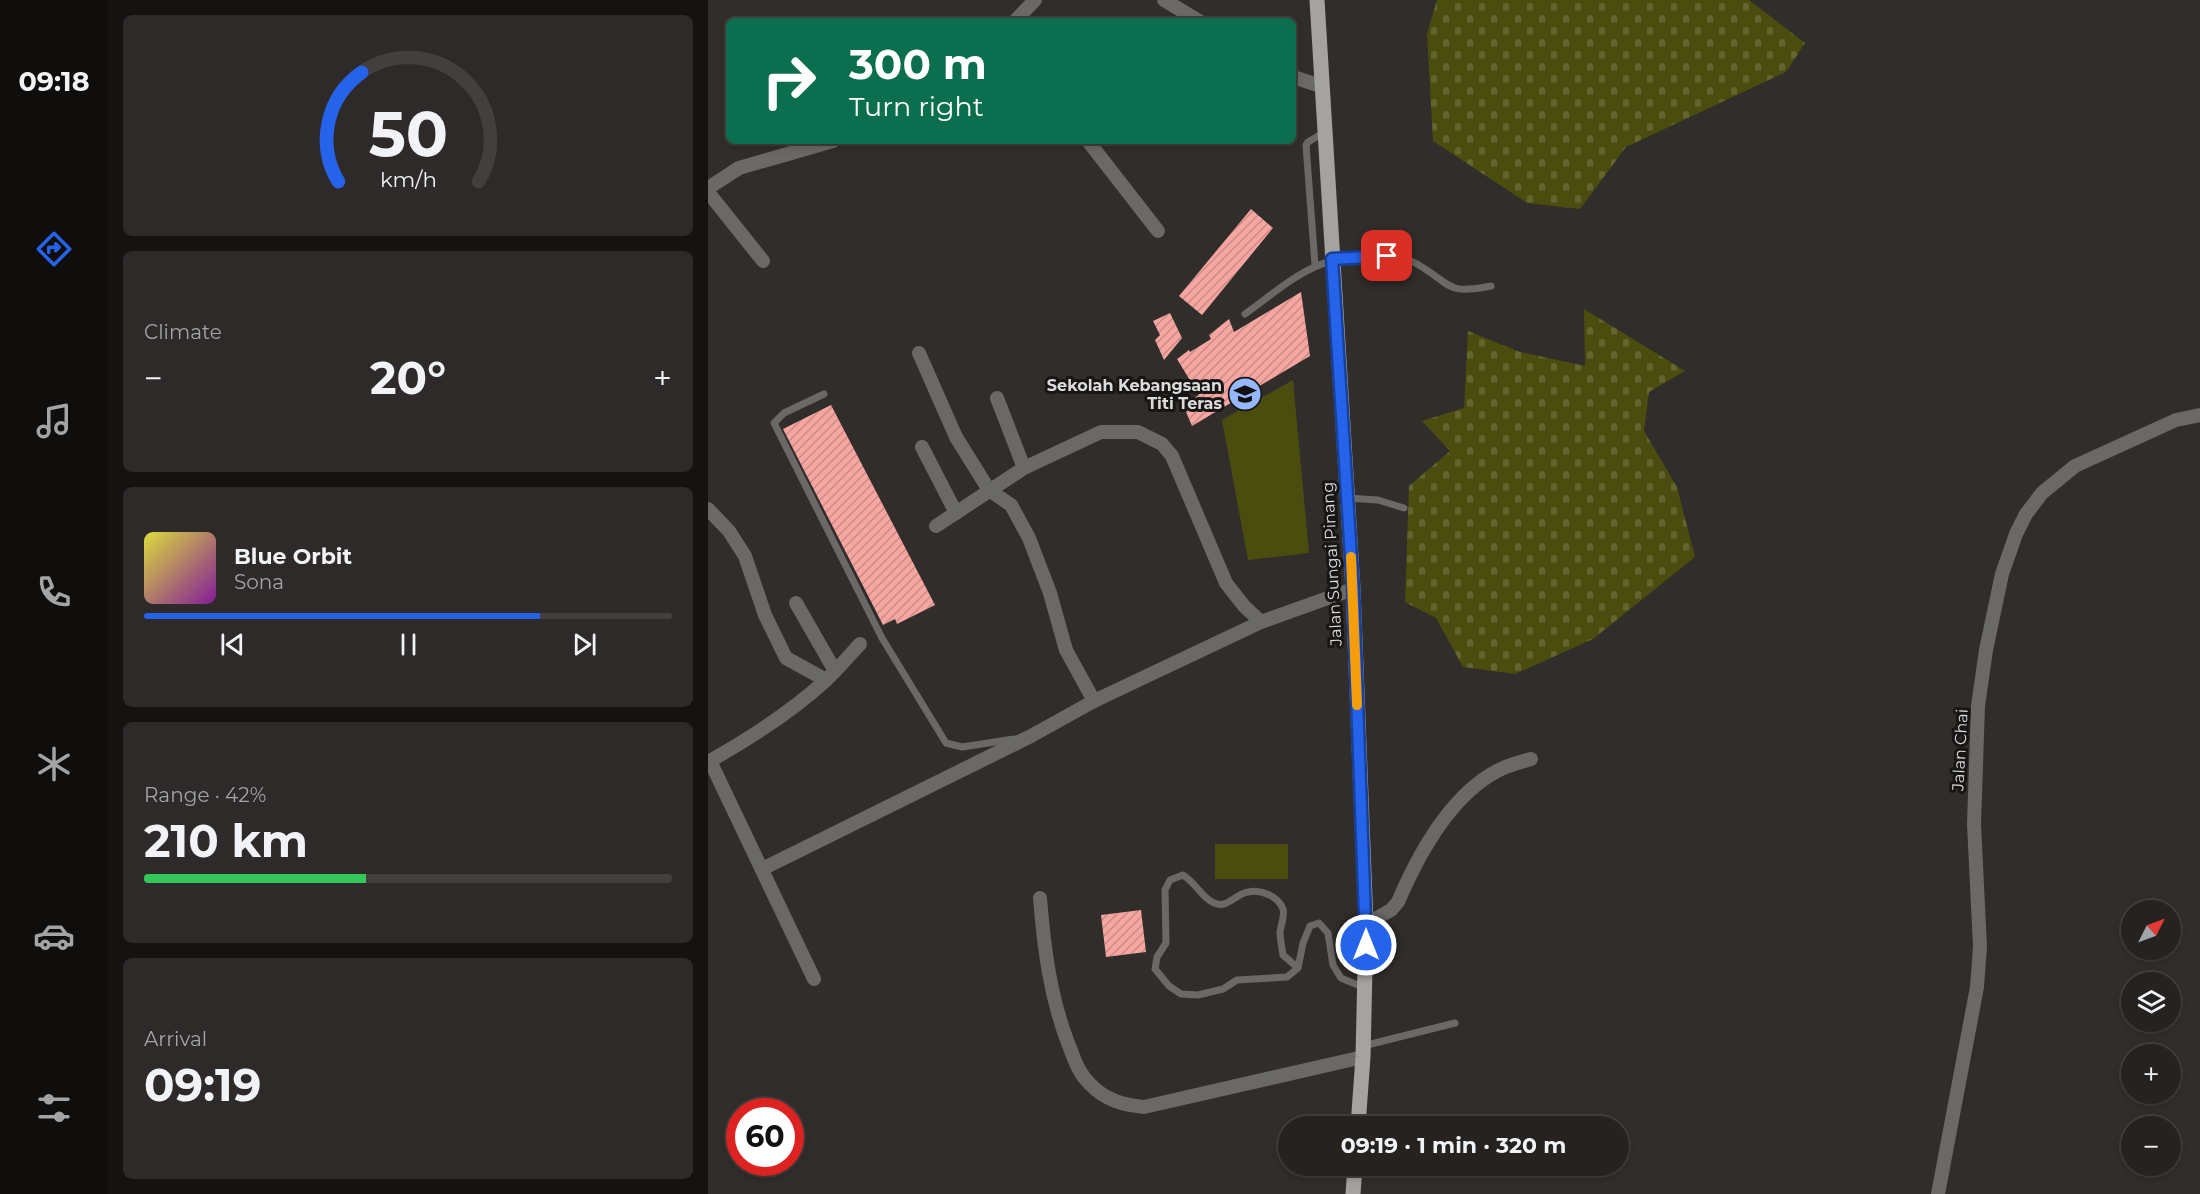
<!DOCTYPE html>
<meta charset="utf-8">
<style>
body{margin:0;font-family:Montserrat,sans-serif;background:#2d2a29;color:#f1f3f6;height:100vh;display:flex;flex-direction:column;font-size:22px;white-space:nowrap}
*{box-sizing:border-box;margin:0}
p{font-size:20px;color:#a3a4a5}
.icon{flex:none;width:33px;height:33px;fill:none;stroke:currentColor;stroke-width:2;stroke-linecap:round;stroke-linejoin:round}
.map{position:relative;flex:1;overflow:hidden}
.sheet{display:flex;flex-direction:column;gap:15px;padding:15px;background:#141312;width:600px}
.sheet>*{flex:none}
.banner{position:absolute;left:18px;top:18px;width:570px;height:126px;border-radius:9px;box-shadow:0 3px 9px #0003,0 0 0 2px #423f3e;background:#0b6e4f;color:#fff;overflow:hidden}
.needle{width:39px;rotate:48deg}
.buttons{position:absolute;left:1413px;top:900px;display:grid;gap:12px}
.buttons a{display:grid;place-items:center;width:60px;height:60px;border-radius:50%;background:#252220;box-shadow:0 3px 9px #0003,0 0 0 2px #423f3e;font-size:30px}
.speed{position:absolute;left:18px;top:1098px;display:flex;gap:12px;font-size:30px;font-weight:700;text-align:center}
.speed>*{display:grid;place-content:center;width:78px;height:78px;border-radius:50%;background:#252220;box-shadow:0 3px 9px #0003,0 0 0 2px #423f3e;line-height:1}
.speed .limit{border:9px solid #d22;background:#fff;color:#111}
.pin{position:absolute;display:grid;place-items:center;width:51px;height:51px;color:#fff;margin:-26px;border-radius:12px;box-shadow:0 3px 9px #0006}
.me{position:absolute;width:66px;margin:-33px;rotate:0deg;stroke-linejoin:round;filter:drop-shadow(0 0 4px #0008)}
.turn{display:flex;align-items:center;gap:21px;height:126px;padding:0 24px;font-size:27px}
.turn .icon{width:78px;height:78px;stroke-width:2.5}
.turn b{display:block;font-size:42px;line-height:51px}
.big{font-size:45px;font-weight:700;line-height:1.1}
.sheet .widget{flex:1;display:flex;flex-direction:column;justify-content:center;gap:9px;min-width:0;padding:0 21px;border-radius:9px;background:#2d2a29}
.sheet .dial{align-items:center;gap:0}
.dial svg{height:156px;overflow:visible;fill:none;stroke:#423f3e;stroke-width:7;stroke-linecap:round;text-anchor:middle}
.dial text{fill:#f1f3f6;stroke:none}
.song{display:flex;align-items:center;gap:18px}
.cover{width:72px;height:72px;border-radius:9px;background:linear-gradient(135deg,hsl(60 70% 55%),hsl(290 70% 35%))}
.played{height:6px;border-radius:3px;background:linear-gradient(90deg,#2563eb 75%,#423f3e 75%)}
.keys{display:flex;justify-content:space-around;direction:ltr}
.heat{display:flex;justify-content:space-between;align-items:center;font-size:33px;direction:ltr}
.charge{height:9px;border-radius:4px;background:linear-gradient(90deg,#34c759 42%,#423f3e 0)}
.trip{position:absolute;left:570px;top:1116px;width:351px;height:60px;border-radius:30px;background:#252220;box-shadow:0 3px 9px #0003,0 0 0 2px #423f3e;font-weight:700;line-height:60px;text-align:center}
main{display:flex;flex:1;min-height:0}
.tabs{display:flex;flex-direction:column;width:108px;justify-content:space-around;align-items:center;background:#0f0e0d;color:#a3a4a5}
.tabs .icon{width:42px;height:42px}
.tabs .selected{color:#2563eb}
.tabs b{font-size:27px;color:#f1f3f6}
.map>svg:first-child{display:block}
.green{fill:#4a4d0e}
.cemetery{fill:url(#cemetery-stones)}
.building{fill:url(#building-hatch)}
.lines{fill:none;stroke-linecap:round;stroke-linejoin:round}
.lane{stroke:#6a6967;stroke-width:7}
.street{stroke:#6a6967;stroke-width:14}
.primary{stroke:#a5a39f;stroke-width:15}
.route-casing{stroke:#184099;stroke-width:15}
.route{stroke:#2563eb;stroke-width:10}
.slow{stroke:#f59e0b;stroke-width:10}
.labels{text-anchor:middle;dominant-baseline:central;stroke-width:6;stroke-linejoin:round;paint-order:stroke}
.poi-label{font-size:16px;font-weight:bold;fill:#dedcdb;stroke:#171615;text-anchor:end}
.street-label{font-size:16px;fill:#dedcdb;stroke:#171615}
</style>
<main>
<nav class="tabs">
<b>09:18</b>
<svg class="icon selected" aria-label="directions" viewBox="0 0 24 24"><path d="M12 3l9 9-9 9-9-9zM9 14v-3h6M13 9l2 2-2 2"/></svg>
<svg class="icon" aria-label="music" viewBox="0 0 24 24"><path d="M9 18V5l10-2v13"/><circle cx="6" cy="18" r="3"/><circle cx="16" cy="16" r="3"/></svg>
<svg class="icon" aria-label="phone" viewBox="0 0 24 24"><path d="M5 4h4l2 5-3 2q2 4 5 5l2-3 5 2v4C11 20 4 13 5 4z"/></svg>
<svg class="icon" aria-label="climate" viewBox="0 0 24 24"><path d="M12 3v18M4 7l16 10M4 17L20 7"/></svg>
<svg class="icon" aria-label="car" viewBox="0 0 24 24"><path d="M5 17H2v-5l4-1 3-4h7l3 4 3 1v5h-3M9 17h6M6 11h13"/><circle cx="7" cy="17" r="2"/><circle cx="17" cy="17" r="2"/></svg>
<svg class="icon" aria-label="filters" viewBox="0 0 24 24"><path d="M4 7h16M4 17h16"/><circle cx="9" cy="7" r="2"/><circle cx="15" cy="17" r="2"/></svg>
</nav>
<section class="sheet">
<div class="widget dial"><svg viewBox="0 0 100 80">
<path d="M14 69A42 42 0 1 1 86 69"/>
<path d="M14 69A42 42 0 0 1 26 13" stroke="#2563eb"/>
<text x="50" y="56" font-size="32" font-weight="700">50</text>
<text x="50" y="72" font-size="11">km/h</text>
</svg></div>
<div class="widget"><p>Climate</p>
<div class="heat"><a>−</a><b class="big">20°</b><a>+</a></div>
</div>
<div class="widget">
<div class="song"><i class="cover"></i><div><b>Blue Orbit</b><p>Sona</p></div></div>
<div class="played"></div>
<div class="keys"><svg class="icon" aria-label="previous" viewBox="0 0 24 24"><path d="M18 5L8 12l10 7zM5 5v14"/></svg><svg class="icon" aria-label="pause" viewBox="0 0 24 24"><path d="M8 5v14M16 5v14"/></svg><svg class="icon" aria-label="next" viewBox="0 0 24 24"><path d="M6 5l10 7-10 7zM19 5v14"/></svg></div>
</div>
<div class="widget"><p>Range · 42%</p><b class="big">210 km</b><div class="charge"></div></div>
<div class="widget"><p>Arrival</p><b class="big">09:19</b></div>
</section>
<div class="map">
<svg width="1492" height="1194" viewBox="0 0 1492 1194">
<defs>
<pattern id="cemetery-stones" width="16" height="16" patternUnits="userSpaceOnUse" patternTransform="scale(1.5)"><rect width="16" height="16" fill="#4a4d0e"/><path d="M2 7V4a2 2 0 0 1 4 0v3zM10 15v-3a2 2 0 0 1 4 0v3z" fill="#646630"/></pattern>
<pattern id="building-hatch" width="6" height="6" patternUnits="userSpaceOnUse" patternTransform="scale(1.5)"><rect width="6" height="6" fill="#f6a5a0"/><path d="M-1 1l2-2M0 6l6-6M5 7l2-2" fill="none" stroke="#c98c88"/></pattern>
</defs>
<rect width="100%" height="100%" fill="#312d2b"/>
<g class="green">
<path d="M585,380L601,553L540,560L514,420Z"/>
<rect x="507" y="844" width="73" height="35"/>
</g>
<g class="cemetery">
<path d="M729,0H1041L1097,43L1078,72L918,147L872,209L819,203L725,141L719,34Z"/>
<path d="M876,309L977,371L941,392L936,431L969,487L987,557L885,639L807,674L755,667L728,618L697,602L701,486L742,451L714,421L756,408L760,331L812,352L877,366Z"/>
</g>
<g class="building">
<path d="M543,209L565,228L494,315L471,296Z"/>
<path d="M593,292L602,356L484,426L475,405L491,395L469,359L481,350L482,352L503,339L501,335L521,319L526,332Z"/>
<path d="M462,313L474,338L456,360L447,340L452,335L445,321Z"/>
<path d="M123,405L227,605L189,624L187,619L175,625L75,429Z"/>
<path d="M433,910L438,952L398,957L393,915Z"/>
</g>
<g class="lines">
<g class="lane">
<path d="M607,265L598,145L600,142L617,132"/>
<path d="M537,314C583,281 607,254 668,256C682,256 697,257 709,264C745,285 737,295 783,286"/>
<path d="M116,394L76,413L66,423L174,638L238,743L254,747L306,739"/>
<path d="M638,498L670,500L696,508"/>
<path d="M590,968L575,955C574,948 572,939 572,932C573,924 577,916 575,909C570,896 553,889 540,892C527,894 520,909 506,903C494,898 488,883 475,875L462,880L457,890L458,943L449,957L447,969L461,986L473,994L490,995L515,989L529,980L579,977L590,968L595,943L602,926L611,923L620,933L625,965L633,978L657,988"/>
<path d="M655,1046L747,1023"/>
</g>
<g class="street">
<path d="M456,0L491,21"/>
<path d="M307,21L327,0"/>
<path d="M585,77L613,86"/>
<path d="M380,141L450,231"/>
<path d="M0,188L31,168L125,141"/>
<path d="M0,192L55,261"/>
<path d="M211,353L248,437L281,490L303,505L321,538L342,593L358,650L386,701"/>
<path d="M289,398L316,468"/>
<path d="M214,447L248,513"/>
<path d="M0,509L21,531L37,556L57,615L78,658L118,680"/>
<path d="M228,526L316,468L393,432H430L454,444L464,456L518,583L536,606L553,622"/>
<path d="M88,603L127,671"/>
<path d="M2,761L106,979"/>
<path d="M0,762C41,739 83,712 117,681C130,669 141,656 152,644"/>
<path d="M54,869L323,736L386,701L553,622L645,589"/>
<path d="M332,898C336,948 342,996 360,1043C366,1058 370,1073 382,1084C397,1100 415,1105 436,1107L655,1057"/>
<path d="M658,924L683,910L690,902C710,855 742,796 789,771C800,765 812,762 823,759"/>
<path d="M1230,1194L1269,987L1272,947L1266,824L1270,706L1278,650L1294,574L1308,534L1318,514L1334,493L1367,466L1468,420L1492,415"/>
</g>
<g class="primary">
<path d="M609,0L645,589L658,924L655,1057L650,1126"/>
<path d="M645,1194L647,1166"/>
</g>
</g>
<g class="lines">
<defs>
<path id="route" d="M658,945L645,589L624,259L679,256"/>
</defs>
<use href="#route" class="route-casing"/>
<use href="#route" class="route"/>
<path class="slow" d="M643,557L649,705"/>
</g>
<defs>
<symbol id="school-disc" viewBox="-11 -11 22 22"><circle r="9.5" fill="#94b7fd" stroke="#171615"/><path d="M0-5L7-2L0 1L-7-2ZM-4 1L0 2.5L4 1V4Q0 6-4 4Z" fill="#111"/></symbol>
</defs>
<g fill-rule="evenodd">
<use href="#school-disc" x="518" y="375" width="38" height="38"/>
</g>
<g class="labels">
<g class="poi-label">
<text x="514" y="385">Sekolah Kebangsaan<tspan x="514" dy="18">Titi Teras</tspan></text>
</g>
<g class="street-label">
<text transform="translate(624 564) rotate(-93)">Jalan Sungai Pinang</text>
<text transform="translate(1252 750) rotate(-87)">Jalan Chai</text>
</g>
</g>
</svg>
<div class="buttons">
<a><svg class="needle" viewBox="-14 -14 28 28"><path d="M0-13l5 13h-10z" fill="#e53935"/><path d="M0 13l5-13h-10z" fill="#a3a4a5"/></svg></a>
<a><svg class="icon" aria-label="layers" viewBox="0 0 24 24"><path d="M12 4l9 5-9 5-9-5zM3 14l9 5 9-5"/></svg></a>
<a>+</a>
<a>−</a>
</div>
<div class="speed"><div class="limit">60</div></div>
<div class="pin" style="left:679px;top:256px;background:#d93025"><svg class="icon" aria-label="arrive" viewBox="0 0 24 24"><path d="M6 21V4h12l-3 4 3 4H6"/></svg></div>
<svg class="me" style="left:658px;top:945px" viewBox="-20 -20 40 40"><circle r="17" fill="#2563eb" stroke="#fff" stroke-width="3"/><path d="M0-11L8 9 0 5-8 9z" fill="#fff"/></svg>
<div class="trip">09:19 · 1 min · 320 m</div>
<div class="banner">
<div class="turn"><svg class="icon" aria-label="right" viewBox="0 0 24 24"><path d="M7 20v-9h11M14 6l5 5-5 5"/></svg><div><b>300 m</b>Turn right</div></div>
</div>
</div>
</main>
